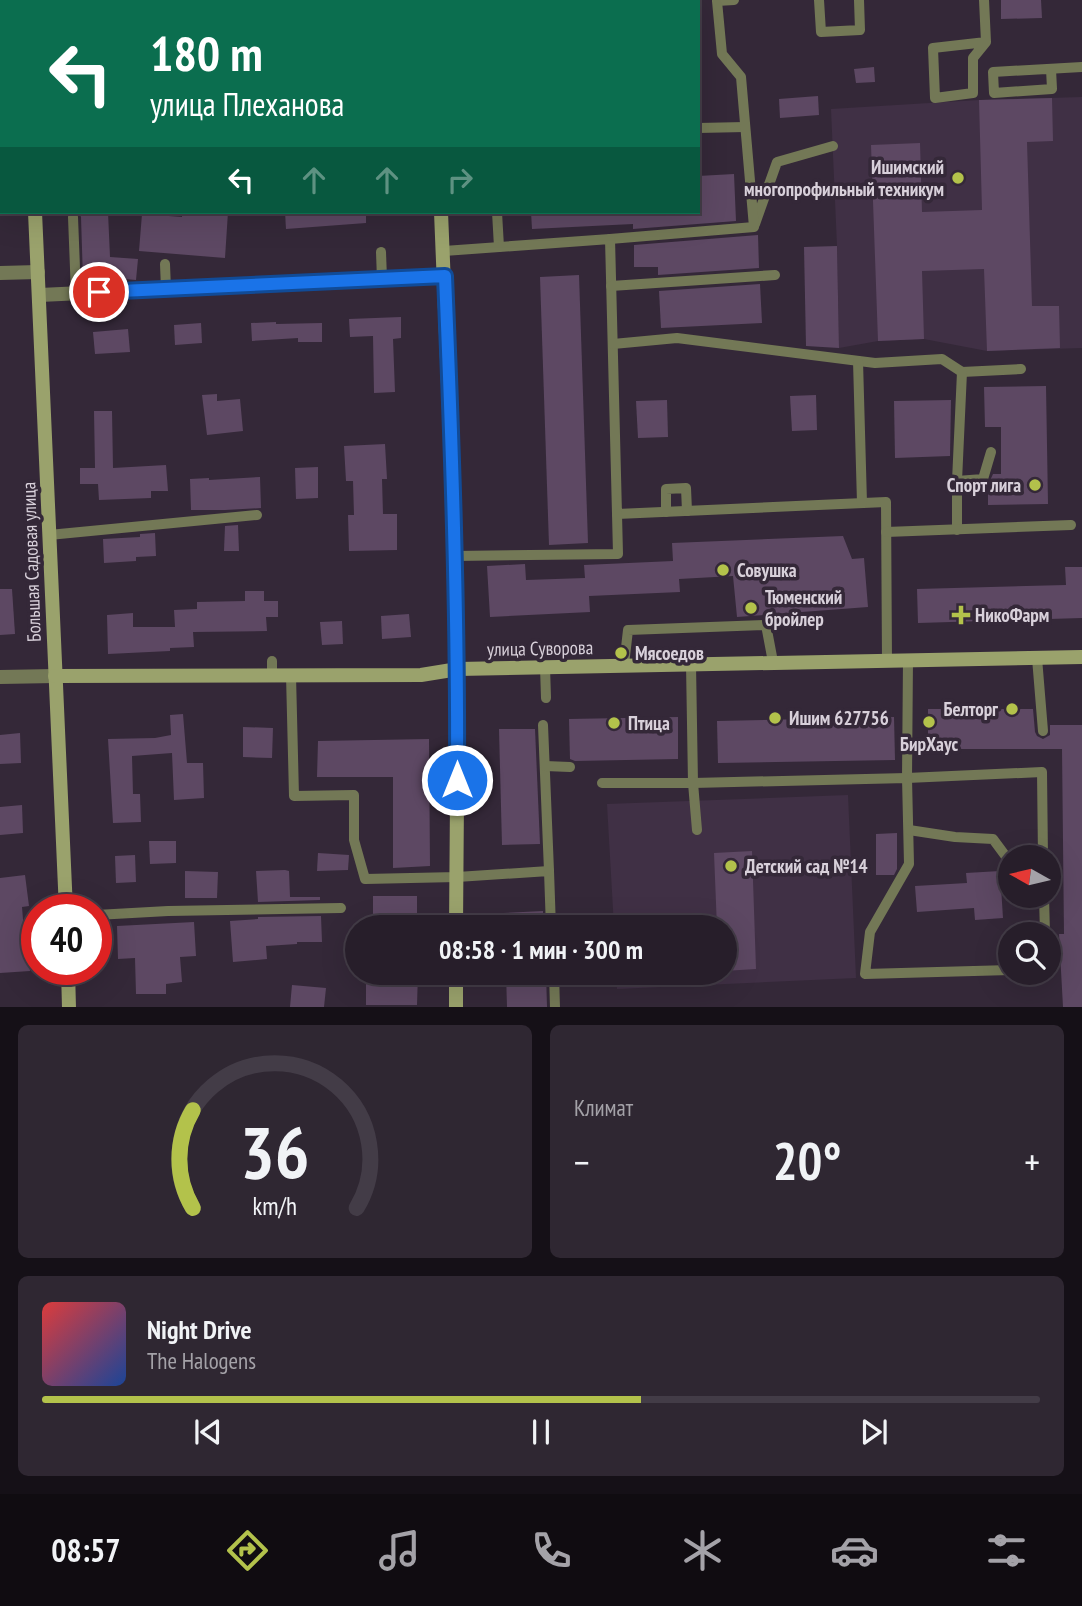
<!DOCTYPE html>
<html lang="ru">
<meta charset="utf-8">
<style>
body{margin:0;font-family:"PT Sans Narrow",sans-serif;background:#2f2732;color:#f1f3f6;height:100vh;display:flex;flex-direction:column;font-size:26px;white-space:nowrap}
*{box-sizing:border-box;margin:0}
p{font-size:23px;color:#a4a2a8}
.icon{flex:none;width:38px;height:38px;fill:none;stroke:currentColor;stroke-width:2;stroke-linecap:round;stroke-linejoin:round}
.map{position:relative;height:1007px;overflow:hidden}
.sheet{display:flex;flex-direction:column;gap:18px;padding:18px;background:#151017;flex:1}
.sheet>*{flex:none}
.banner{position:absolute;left:0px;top:0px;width:700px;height:214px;box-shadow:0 7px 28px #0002,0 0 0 2px #433c47;background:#0b6e4f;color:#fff;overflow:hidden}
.needle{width:46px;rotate:278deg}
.tools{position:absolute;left:998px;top:845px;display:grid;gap:14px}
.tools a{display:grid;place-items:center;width:63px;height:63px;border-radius:50%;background:#271e2a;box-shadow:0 7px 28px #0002,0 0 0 2px #433c47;font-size:35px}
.speed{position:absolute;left:21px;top:894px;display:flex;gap:14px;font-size:35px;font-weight:700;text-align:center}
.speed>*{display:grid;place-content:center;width:91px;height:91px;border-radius:50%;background:#271e2a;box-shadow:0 7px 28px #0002,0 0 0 2px #433c47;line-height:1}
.speed .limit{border:10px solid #d22;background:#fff;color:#111}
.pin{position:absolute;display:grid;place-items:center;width:60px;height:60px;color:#fff;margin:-30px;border:4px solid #fff;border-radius:50%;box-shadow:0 2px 7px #0007}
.me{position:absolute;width:77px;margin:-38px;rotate:0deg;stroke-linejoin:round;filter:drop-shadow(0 0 5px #0008)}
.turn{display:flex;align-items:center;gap:24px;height:147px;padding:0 35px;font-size:32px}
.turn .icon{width:91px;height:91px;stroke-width:2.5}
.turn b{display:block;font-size:49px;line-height:60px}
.lanes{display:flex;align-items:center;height:66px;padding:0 35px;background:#0003;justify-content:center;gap:35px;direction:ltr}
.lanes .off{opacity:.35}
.big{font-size:52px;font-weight:600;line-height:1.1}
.sheet .tile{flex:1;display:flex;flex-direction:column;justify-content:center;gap:10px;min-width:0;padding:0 24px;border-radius:10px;background:#2f2732}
.sheet .dial{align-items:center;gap:0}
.dial svg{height:182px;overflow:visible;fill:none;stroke:#433c47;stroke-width:7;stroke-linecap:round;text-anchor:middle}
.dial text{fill:#f1f3f6;stroke:none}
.song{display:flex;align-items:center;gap:21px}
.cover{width:84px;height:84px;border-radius:10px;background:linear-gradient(135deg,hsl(0 70% 55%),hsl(220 70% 35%))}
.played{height:7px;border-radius:4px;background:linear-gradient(90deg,#b3c24b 60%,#433c47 60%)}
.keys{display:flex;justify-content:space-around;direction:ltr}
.heat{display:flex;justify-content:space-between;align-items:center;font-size:38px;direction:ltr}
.sheet .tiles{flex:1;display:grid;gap:18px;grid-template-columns:1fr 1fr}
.tile:last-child{grid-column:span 2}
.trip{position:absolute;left:345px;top:915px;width:392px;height:70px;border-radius:35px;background:#271e2a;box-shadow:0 7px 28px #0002,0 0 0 2px #433c47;font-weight:600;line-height:70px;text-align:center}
.tab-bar{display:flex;height:112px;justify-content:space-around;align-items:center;background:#100c11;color:#a4a2a8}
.tab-bar .icon{width:49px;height:49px}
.tab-bar .selected{color:#b3c24b}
.tab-bar b{font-size:32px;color:#f1f3f6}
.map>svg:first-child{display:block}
.built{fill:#403045}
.building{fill:#5d4863}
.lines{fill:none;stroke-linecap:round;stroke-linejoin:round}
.lane{stroke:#737856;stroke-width:10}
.street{stroke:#737856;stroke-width:14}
.secondary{stroke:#9aa26c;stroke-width:14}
.route-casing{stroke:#114b97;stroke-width:18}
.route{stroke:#1a73e8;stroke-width:12}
.poi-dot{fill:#b3c24b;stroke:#342838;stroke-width:2.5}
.labels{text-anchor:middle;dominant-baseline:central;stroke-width:7;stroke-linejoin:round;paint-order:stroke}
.poi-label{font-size:19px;font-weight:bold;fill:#d8d0da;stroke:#342838;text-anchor:start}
.street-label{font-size:19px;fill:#d8d0da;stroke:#342838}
</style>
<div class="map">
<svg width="1082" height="1008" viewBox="0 0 1082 1008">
<rect width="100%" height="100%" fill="#342838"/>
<g class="built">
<path d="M1082,97V348L987,351L924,339L878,341L839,348L837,246L831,109L979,100Z"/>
<path d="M848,795L856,978L617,989L616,973H724V928L614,927L607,804Z"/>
</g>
<g class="building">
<path d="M1001,0H1041L1042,18L1001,19Z"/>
<path d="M874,67L875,82L856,83L854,69Z"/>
<path d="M818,96L819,115L780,118L779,99Z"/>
<path d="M1052,98L1053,141L1027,142L1032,306H1059L1060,348L987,351L984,269L922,271L924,339L878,341L871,145L920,143L922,212L982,210L979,100Z"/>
<path d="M734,174L736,221L633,229V224L532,229L531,212H698V176Z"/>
<path d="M79,212H108L110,257L138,259L136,280L113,278L83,280L81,217Z"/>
<path d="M182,212H228L225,258L139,251L142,214L182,217Z"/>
<path d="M285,212H366V223L286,229Z"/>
<path d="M758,235L759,268L658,275V267H634V245Z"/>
<path d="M837,246L839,348L806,346L804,247Z"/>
<path d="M579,275L588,543L549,545L540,277Z"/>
<path d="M760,284L762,323L661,328L659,291Z"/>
<path d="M401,317V338L393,339L395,392L374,393L373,336L350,337L349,319Z"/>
<path d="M276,322V324L322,323V342H298V338L252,341L251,323Z"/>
<path d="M201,323L202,343L175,345L174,325Z"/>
<path d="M128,329L130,352L95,354L93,332Z"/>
<path d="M1046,386L1048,504L988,505V485L993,474H1001V427H985L984,387Z"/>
<path d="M217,394V401L240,399L243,431L207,435L202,395Z"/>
<path d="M816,395L817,430L792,431L790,396Z"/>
<path d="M667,400L668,437L638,438L636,401Z"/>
<path d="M951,400L950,456L895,458L894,401Z"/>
<path d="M94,411H112L113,468L166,465L168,491H151V498L99,500L98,484H80V468H95Z"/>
<path d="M385,444L387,479H382L383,514H397V550L349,551L348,515H354L353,481H346L344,446Z"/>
<path d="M318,467V498L296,499L295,468Z"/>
<path d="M260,477L261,508L225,510H191L190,479L209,478V480Z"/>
<path d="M238,525L239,551H224L225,526Z"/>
<path d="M155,533L156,556L136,557V561L104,563L103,539L140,537V534Z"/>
<path d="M843,536L852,559L864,558L868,607L737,617L733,576L679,579L680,592L589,596L590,612L490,617L487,566L525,564L526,580L585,578L584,565L673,561L672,543Z"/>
<path d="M1065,567H1082V618L918,623L917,589L1066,585Z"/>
<path d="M0,589H12L15,634L0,635Z"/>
<path d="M245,591H264V601H278V617H266L267,631L193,632L194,647L170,648V651L108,654L107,615L133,613V627H175L174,610L197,609V602L245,601Z"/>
<path d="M409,614L411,637L382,639L381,616Z"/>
<path d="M342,621L343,644L322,645L320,622Z"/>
<path d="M928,709H1033L1035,732L1037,736L1043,739L1050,735V725H1082V1007H1063L1059,934H1064L1062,749H928Z"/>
<path d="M183,714L187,763H203L204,798L174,800L172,753L132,756L133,794H140L141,822L113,823L108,739L155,738L171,735L170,715Z"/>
<path d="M678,717V759L575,761L570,759L569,719Z"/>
<path d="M894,717L895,760L718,763L717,721Z"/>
<path d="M243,727L273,728L272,758L243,757Z"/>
<path d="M499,729H535L540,844L502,845Z"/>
<path d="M20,733L21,763L0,764V735Z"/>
<path d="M429,739L430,866L393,868V777H317L318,741Z"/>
<path d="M22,805L23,833L0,835V807Z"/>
<path d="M897,833V869L894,875H876V834Z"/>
<path d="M149,841H176V863L150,864Z"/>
<path d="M752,851L756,969L724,971V928H717L714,853Z"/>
<path d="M318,853L349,855L348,870L317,871Z"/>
<path d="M135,855L136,882L116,883L115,856Z"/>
<path d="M285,870L289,871L290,897H320V900L258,902L256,871Z"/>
<path d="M185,871L218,872L217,898H185Z"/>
<path d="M1000,871L1003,918L975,920L974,908L917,912L915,886L967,883L966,873Z"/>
<path d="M25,875L29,906L22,907L25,944H28L30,971L0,973V878Z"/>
<rect x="373" y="896" width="44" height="32"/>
<path d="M543,911V928H504L503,913Z"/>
<path d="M321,916L322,942H297V944L266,946L267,959L233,962L230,921L258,919V917Z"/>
<path d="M194,922L196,956L180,957L182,982L166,984V994H136L135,958L118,959L117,926Z"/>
<path d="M388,973H418L417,1005H366V975H388Z"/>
<path d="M506,973H546L547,1007H507Z"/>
<path d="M292,985L326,988L324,1007H290Z"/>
</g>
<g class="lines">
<g class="lane">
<path d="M303,0V2"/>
<path d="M418,0V2"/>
<path d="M462,0V2"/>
<path d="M649,0L650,2"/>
<path d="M819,0L821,32L860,30L859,0"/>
<path d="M984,0L986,42L933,48L935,98L973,93V58L986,42"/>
<path d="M579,2L591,0"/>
<path d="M1051,69L1052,89L994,93L993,72L1082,67"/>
<path d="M698,128L745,127"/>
<path d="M497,212L499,247"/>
<path d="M73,217L76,294"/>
<path d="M755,224L777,162L833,146"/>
<path d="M610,239L754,227L741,77L722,54L717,1L734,0"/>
<path d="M444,251L610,239L617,514L886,502L887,660"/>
<path d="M381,252L382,279"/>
<path d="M165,264L166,289"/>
<path d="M611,286L775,275"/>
<path d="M613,344L677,338L875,363L942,359L962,372L1021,369"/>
<path d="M858,361L862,503"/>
<path d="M957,481L962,372"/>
<path d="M666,512V489L686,488L687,511"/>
<path d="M957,530V481L983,479L991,452"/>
<path d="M886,532L1071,525"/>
<path d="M49,535L257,515"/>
<path d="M455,556L618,554L617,514"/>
<path d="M1037,658L1043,731"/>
<path d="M908,660L907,778L1042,772L1043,858"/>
<path d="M691,664L693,783L697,830"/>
<path d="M624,665L628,630L766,625L773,662"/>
<path d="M545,667L546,698"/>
<path d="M272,675V661"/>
<path d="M291,675L294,796L354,795V840L365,879L457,877L549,871L551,928"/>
<path d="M543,725L549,871"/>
<path d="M545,766L570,767"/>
<path d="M602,783H693L907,778L909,864L870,932L865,974L1010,970"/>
<path d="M909,830L955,837L993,839L1010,862"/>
<path d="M1044,896L1045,934"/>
<path d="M96,915L168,911L341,908"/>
<path d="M554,973L555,1008"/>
</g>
<g class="street">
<path d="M0,273L38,272"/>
<path d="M40,295L445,276"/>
<path d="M0,677L55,676"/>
</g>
<g class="secondary">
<path d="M25,0V2"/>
<path d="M429,0V2"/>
<path d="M35,212L66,910"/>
<path d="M441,212L455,556L458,669L456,928"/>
<path d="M55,676L421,675L458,669L1082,657"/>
<path d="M68,970L69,1008"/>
<path d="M456,1008V973"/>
</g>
</g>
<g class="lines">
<defs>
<path id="route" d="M99,292L445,276C452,444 458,612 457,780"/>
</defs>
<use href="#route" class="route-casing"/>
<use href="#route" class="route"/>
</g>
<g class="poi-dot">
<circle cx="958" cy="178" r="7"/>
<circle cx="1035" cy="485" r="7"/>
<circle cx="723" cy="570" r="7"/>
<circle cx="751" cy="608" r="7"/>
<path d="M957.5 604.5h7v7h7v7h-7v7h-7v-7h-7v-7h7z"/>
<circle cx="621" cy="653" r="7"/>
<circle cx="1012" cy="709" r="7"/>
<circle cx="775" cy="718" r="7"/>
<circle cx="929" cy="722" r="7"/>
<circle cx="614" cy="723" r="7"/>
<circle cx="731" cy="866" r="7"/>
</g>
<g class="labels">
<g class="poi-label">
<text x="944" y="167" text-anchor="end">Ишимский<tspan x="944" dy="22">многопрофильный техникум</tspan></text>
<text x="1021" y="485" text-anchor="end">Спорт лига</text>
<text x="737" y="570">Совушка</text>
<text x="765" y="597">Тюменский<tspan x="765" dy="22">бройлер</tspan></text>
<text x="975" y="615">НикоФарм</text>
<text x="635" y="653">Мясоедов</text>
<text x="998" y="709" text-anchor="end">Белторг</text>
<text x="789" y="718">Ишим 627756</text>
<text x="628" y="723">Птица</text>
<text x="929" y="744" text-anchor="middle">БирХаус</text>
<text x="745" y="866">Детский сад №14</text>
</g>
<g class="street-label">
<text transform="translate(31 562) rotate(-92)">Большая Садовая улица</text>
<text transform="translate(540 648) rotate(-1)">улица Суворова</text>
</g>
</g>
</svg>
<div class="tools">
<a><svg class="needle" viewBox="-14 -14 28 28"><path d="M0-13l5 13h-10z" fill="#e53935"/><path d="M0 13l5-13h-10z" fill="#a4a2a8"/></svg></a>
<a><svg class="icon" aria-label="search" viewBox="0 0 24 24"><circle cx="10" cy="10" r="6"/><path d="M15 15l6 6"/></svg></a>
</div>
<div class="speed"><div class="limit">40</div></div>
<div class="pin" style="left:99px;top:292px;background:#d93025"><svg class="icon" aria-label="arrive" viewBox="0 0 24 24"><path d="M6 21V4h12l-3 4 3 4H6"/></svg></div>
<svg class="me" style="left:457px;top:780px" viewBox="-20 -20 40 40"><circle r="17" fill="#1a73e8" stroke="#fff" stroke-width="3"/><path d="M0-11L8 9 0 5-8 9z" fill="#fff"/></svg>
<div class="trip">08:58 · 1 мин · 300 m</div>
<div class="banner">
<div class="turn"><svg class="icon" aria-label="left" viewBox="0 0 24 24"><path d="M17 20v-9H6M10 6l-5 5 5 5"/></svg><div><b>180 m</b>улица Плеханова</div></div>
<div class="lanes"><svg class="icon" aria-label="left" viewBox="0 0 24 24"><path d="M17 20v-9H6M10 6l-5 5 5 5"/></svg><svg class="icon off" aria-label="ahead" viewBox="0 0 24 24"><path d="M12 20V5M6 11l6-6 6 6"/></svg><svg class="icon off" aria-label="ahead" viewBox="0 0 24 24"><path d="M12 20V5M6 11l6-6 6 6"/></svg><svg class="icon off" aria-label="right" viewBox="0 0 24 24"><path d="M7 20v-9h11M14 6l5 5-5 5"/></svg></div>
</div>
</div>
<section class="sheet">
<div class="tiles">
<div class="tile dial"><svg viewBox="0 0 100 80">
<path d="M14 69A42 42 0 1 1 86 69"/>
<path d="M14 69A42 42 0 0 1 14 26" stroke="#b3c24b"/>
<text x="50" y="56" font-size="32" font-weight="700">36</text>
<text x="50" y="72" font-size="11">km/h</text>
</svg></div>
<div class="tile"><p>Климат</p>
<div class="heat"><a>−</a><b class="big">20°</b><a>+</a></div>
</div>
<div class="tile">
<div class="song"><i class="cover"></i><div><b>Night Drive</b><p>The Halogens</p></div></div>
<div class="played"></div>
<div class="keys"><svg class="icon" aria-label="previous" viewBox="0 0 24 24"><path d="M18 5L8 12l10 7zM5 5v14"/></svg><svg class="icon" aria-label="pause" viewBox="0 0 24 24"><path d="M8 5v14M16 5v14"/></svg><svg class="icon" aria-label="next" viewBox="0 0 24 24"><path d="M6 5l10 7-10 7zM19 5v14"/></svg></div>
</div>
</div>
</section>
<nav class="tab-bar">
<b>08:57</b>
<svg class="icon selected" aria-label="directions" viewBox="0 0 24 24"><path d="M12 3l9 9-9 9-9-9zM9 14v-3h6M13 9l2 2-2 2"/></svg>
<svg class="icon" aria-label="music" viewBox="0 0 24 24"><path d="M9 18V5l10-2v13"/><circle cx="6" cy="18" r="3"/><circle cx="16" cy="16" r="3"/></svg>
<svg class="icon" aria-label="phone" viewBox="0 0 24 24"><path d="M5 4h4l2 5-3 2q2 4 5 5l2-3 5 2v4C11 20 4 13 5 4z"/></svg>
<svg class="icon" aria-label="climate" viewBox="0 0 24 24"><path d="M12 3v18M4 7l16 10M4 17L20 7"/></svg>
<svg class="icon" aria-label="car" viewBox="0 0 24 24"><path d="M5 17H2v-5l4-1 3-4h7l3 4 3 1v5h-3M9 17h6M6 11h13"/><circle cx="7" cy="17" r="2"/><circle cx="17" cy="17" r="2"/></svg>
<svg class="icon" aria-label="filters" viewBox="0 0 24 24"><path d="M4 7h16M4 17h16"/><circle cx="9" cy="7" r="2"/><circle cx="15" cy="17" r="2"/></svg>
</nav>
